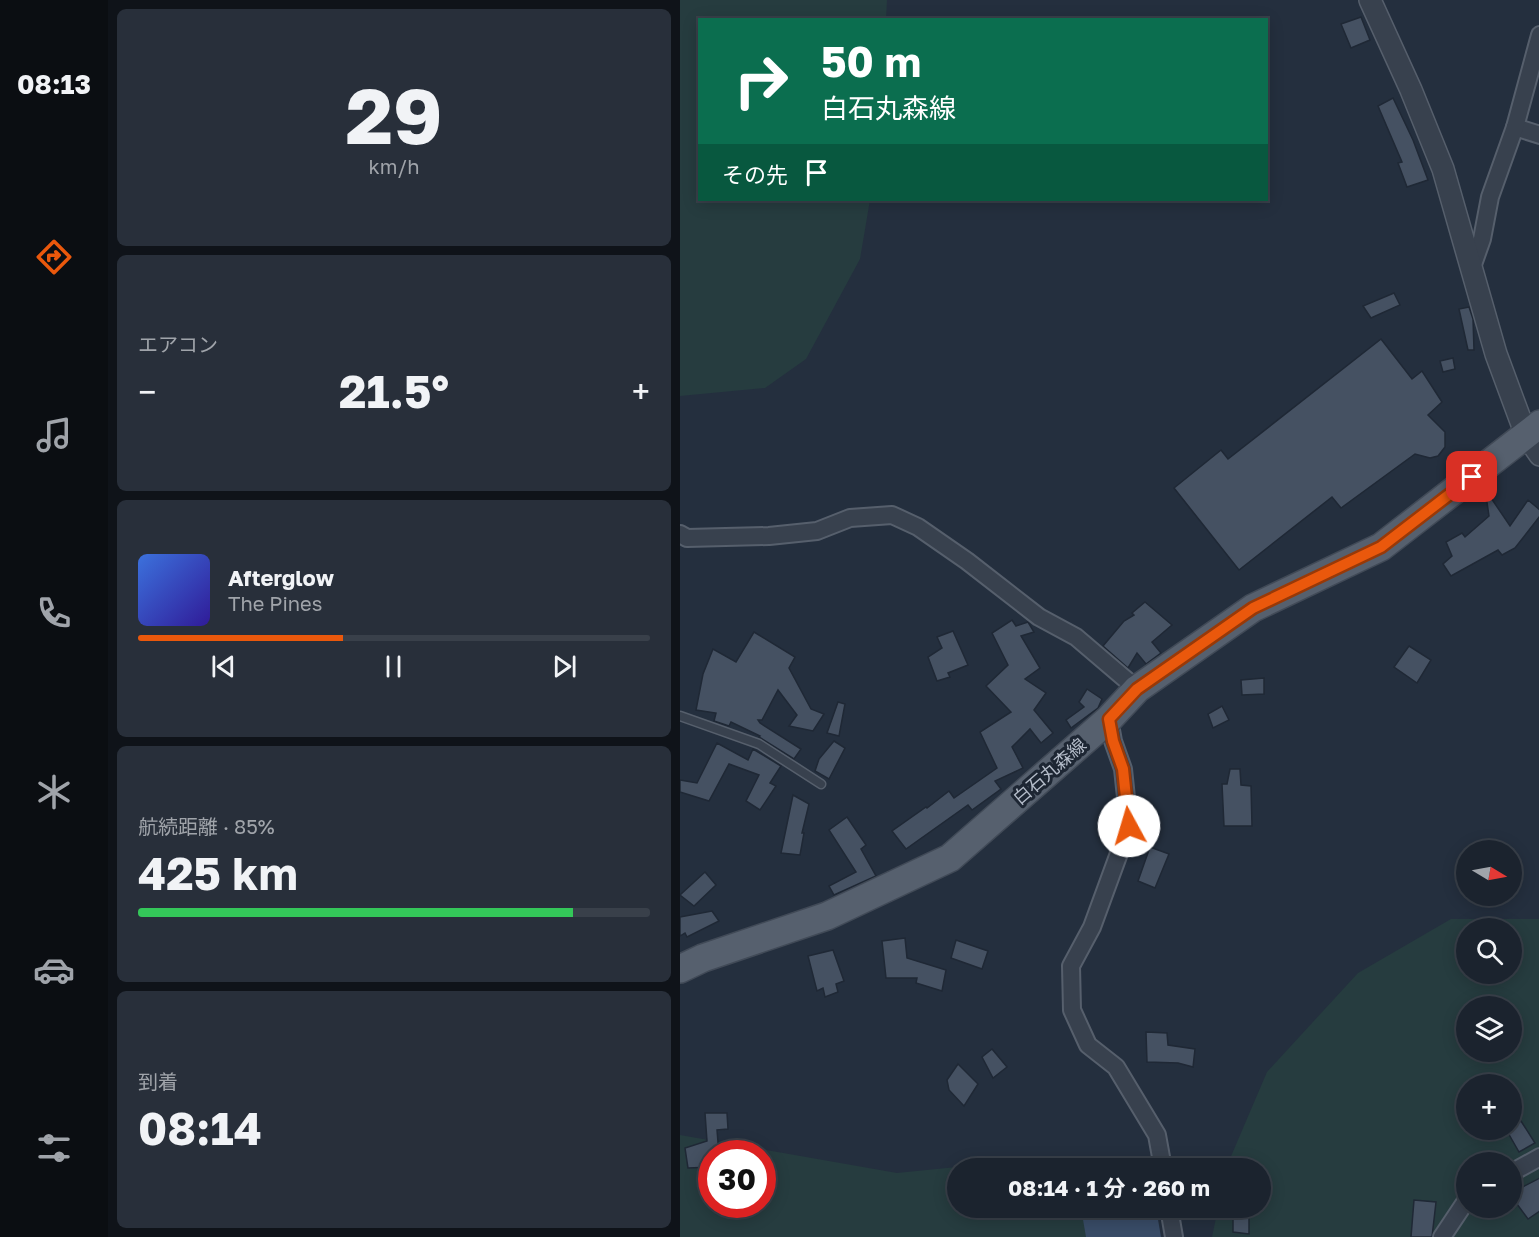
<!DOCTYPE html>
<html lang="ja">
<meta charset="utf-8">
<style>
body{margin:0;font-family:"Golos Text","Noto Sans JP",sans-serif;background:#282f3a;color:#f1f3f6;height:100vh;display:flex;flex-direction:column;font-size:22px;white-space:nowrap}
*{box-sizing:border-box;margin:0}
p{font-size:20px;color:#a0a4aa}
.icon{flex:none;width:33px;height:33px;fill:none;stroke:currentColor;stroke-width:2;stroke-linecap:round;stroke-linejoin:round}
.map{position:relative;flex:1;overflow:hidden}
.panel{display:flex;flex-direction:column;gap:9px;padding:9px;background:#0f1319;width:572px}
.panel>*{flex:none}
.banner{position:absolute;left:18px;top:18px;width:570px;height:183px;border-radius:0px;box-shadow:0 3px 15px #0003,0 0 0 2px #39404a;background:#0b6e4f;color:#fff;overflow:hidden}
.needle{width:39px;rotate:100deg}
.buttons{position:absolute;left:776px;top:840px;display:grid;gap:12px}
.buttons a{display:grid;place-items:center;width:66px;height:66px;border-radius:50%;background:#1b232e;box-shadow:0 3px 15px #0003,0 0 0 2px #39404a;font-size:30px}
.speed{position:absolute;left:18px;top:1140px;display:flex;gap:12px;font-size:30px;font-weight:700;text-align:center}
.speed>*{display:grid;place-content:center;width:78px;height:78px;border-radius:50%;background:#1b232e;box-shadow:0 3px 15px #0003,0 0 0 2px #39404a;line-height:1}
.speed .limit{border:9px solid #d22;background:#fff;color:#111}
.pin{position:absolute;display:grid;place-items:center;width:51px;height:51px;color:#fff;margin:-26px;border-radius:12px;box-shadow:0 3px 9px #0006}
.me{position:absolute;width:66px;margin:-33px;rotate:354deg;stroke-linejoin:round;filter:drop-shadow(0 0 4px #0008)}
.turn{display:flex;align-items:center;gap:21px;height:126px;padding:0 24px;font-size:27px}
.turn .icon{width:78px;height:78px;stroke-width:2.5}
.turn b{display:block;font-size:42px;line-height:51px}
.then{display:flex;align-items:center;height:57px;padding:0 24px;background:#0003;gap:12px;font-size:22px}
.big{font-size:45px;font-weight:700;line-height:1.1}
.panel .tile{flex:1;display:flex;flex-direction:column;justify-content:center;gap:9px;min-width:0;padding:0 21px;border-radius:9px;background:#282f3a}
.panel .dial{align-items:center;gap:0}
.dial b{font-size:78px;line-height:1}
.song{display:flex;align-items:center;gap:18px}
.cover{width:72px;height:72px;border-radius:9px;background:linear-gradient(135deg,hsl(220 70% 55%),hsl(250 70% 35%))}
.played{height:6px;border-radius:3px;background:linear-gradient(90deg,#ea580c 40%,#39404a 40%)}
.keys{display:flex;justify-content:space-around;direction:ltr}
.heat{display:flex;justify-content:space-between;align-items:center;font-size:33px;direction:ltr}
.charge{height:9px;border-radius:4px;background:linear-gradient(90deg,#34c759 85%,#39404a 0)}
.trip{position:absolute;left:267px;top:1158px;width:324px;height:60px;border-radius:30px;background:#1b232e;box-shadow:0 3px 15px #0003,0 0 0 2px #39404a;font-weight:700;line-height:60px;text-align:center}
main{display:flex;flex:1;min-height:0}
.tabs{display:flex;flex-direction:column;width:108px;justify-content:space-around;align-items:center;background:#0b0e12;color:#a0a4aa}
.tabs .icon{width:42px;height:42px}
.tabs .selected{color:#ea580c}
.tabs b{font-size:27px;color:#f1f3f6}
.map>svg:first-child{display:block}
.green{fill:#263c3f;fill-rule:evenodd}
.water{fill:#394c67}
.building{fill:#455162;stroke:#1f2835;stroke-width:1.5}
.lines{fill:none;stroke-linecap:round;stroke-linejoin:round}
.service-casing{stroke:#565f6c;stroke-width:11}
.minor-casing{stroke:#565f6c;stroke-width:20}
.tertiary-casing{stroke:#565f6c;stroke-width:24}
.primary-casing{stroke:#414a57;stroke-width:30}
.service{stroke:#38414e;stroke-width:8}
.minor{stroke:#38414e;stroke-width:16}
.tertiary{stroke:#38414e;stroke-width:21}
.primary{stroke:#56606e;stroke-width:27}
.route-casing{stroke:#983908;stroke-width:15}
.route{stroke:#ea580c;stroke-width:10}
.labels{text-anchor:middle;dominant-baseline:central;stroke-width:6;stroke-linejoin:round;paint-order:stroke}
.street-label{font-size:18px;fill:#b4bcc9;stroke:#1d2633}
</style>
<main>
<nav class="tabs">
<b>08:13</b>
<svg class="icon selected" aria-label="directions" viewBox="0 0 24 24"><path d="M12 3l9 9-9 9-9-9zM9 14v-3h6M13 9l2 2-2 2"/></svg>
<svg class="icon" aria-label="music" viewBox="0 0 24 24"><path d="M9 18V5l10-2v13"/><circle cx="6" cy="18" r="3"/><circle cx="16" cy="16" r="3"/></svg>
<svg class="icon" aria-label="phone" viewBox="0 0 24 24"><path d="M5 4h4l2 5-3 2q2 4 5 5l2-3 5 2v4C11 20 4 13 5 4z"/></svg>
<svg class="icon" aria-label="climate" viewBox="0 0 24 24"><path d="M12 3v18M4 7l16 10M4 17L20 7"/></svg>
<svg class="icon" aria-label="car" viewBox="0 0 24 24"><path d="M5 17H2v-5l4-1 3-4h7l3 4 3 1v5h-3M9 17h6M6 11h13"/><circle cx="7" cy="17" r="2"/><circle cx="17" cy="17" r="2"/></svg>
<svg class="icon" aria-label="filters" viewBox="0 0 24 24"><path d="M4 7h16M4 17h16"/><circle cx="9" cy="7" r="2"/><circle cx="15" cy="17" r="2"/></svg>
</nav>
<section class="panel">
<div class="tile dial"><b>29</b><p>km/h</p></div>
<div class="tile"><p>エアコン</p>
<div class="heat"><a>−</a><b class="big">21.5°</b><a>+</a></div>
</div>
<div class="tile">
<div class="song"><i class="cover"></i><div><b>Afterglow</b><p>The Pines</p></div></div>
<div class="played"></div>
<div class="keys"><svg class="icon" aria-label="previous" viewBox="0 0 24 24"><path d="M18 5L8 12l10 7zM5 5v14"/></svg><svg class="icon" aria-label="pause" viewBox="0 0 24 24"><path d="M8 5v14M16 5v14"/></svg><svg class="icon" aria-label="next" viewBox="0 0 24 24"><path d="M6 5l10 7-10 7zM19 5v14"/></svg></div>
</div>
<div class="tile"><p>航続距離 · 85%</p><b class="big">425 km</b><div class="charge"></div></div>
<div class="tile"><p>到着</p><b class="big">08:14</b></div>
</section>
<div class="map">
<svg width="860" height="1237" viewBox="0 0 860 1237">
<rect width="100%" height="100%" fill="#242f3e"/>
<g class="green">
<path d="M0,0H207L206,19L20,20V200H190L180,259L126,359L85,388L0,396Z"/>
<path d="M771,919H859V1237H532L538,1208H580V1168H546L587,1072L678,973ZM786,928H831V974H786ZM786,1006H831V1052H786ZM786,1084H831V1130H786ZM786,1162H831V1208H786Z"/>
<path d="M0,1135L217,1173L317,1163L347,1168H348H278V1208H417L449,1237H0ZM32,1154H82V1204H32Z"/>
</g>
<g class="water">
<path d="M467,1156L469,1168H412Z"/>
<path d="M401,1208H476L481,1237H406Z"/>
</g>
<g class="building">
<path d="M681,17L690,40L671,48L661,24Z"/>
<path d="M713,98L733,140L748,180L727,187L718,163L722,162L698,106Z"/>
<path d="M714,293L720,305L691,318L683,306Z"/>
<path d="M789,307L793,319L794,350H788L779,309Z"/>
<path d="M701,339L732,379L742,371L762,402L748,415L765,432V447L758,456L750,458L735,454L661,508L652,497L559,570L494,488L541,450L548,459Z"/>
<path d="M773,358L775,369L763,372L760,361Z"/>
<path d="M805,489L830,526L848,500L860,510V516L835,548L822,555L818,550L771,576L763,564L772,556L766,542L782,533L785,537L809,516Z"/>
<path d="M465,602L492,625L472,642L481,653L466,664L457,653L448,668L423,646L444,621L454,615L452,613Z"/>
<path d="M332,620L336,626L348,622L354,632L341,636L360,668L345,679L366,693L354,710L373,733L361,743L350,729L332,747L343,768L315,781L321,789L292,810L288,805L226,849L212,831L246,807L247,808L269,791L274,798L317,768L300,732L331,712L306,686L328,665L312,633Z"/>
<path d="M273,631L288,665L268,673L270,677L257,681L248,657L262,648L257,637Z"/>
<path d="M74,632L115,657L109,668L131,709L144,714L133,731L109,726L117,715L98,690L82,720H78L80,723L121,749L114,759L79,737L80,736L51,722L49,726L34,721L36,713L16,710L23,674L33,649L56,662Z"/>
<path d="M729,646L751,660L737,683L714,667Z"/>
<path d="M584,678V694L562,695L561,680Z"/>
<path d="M407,689L422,699L418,708L391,728L386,720L404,707L399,702Z"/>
<path d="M158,702L165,704L159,736L147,733Z"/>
<path d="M542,706L549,720L533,728L528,714Z"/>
<path d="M154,741L165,748L149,779L135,771L139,759Z"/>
<path d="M37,743L68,760L73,749L101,766L90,783L96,786L80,810L66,801L79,775L49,764L29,801L0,792V780L17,783Z"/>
<path d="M550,769H560L561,785L571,786L572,826H544L542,784H547Z"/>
<path d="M113,795L129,804L122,833H124L120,855L101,853Z"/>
<path d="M167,817L186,845L181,849L196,876L154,895L149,886L176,872L149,830Z"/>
<path d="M470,847L489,854L475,888L458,881Z"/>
<path d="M25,872L36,885L14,906L0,895Z"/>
<path d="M32,911L39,921L7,937L5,933L0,936V917Z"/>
<path d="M225,938L227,958L266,970L262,991L236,983L237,978H206L202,941Z"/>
<path d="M276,940L308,951L302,969L271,958Z"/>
<path d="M153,950L164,981L156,984L158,992L145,997L143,988L137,991L128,956Z"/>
<path d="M466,1032L487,1033L488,1045L515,1049L513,1067L498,1063L467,1062Z"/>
<path d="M312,1049L327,1067L313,1078L302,1057Z"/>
<path d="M278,1064L298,1084L284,1106L269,1090L267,1080Z"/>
<path d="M25,1113H47L48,1129L37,1130L39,1154H32V1167L8,1168L5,1148L27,1141Z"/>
<path d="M841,1121L855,1143L839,1152L827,1131Z"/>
<path d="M860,1178V1211L848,1219L831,1196V1193Z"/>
<path d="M734,1200L756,1202L752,1237H731Z"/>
<path d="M553,1217H569V1234L553,1232Z"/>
</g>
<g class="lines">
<defs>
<path id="service" d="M0,716L79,744L141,784"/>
<g id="minor">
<path d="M835,127L860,135"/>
<path d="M791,270L802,239L810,197L835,127L860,35"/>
<path d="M0,534L7,538L89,536L137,531L170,518L212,515L238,527L287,561L359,617L396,637L457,689"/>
<path d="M429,719L433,741L443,769L449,826L412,927L391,966L392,1010L408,1045L436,1067L477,1135L483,1168"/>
<path d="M831,1173L860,1157"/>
<path d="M489,1208L494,1237"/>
<path d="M762,1237L786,1201"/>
</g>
<path id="tertiary" d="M690,0L731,90L763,169L816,354L846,435L860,455"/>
<path id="primary" d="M0,969L23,958L147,916L270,858L429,719L457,689L573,608L701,547L860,424"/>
</defs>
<use href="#service" class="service-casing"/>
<use href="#minor" class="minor-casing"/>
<use href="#tertiary" class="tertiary-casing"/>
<use href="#primary" class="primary-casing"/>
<use href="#service" class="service"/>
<use href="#minor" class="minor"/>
<use href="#tertiary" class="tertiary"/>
<use href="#primary" class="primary"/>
</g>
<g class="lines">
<defs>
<path id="route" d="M449,826L443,769L433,741L429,719L457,689L573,608L701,547L792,477"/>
</defs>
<use href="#route" class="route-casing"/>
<use href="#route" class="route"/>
</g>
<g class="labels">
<g class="street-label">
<text transform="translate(369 771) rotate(-41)">白石丸森線</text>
</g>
</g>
</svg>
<div class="buttons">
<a><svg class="needle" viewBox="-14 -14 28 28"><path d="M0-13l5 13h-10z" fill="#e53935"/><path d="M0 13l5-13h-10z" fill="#a0a4aa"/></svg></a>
<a><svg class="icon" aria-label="search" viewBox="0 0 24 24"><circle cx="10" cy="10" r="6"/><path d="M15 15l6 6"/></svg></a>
<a><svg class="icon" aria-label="layers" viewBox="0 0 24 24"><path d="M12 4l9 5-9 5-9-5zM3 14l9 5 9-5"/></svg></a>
<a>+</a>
<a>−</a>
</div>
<div class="speed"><div class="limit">30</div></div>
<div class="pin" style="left:792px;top:477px;background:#d93025"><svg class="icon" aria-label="arrive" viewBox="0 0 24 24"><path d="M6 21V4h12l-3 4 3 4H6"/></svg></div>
<svg class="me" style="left:449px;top:826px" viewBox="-20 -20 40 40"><circle r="19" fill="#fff"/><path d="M0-13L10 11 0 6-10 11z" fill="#ea580c"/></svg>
<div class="trip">08:14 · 1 分 · 260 m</div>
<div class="banner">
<div class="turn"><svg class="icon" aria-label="right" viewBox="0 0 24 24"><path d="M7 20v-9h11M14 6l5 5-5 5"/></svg><div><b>50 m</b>白石丸森線</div></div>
<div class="then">その先<svg class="icon" aria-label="arrive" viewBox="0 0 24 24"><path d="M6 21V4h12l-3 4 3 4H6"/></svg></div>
</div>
</div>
</main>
